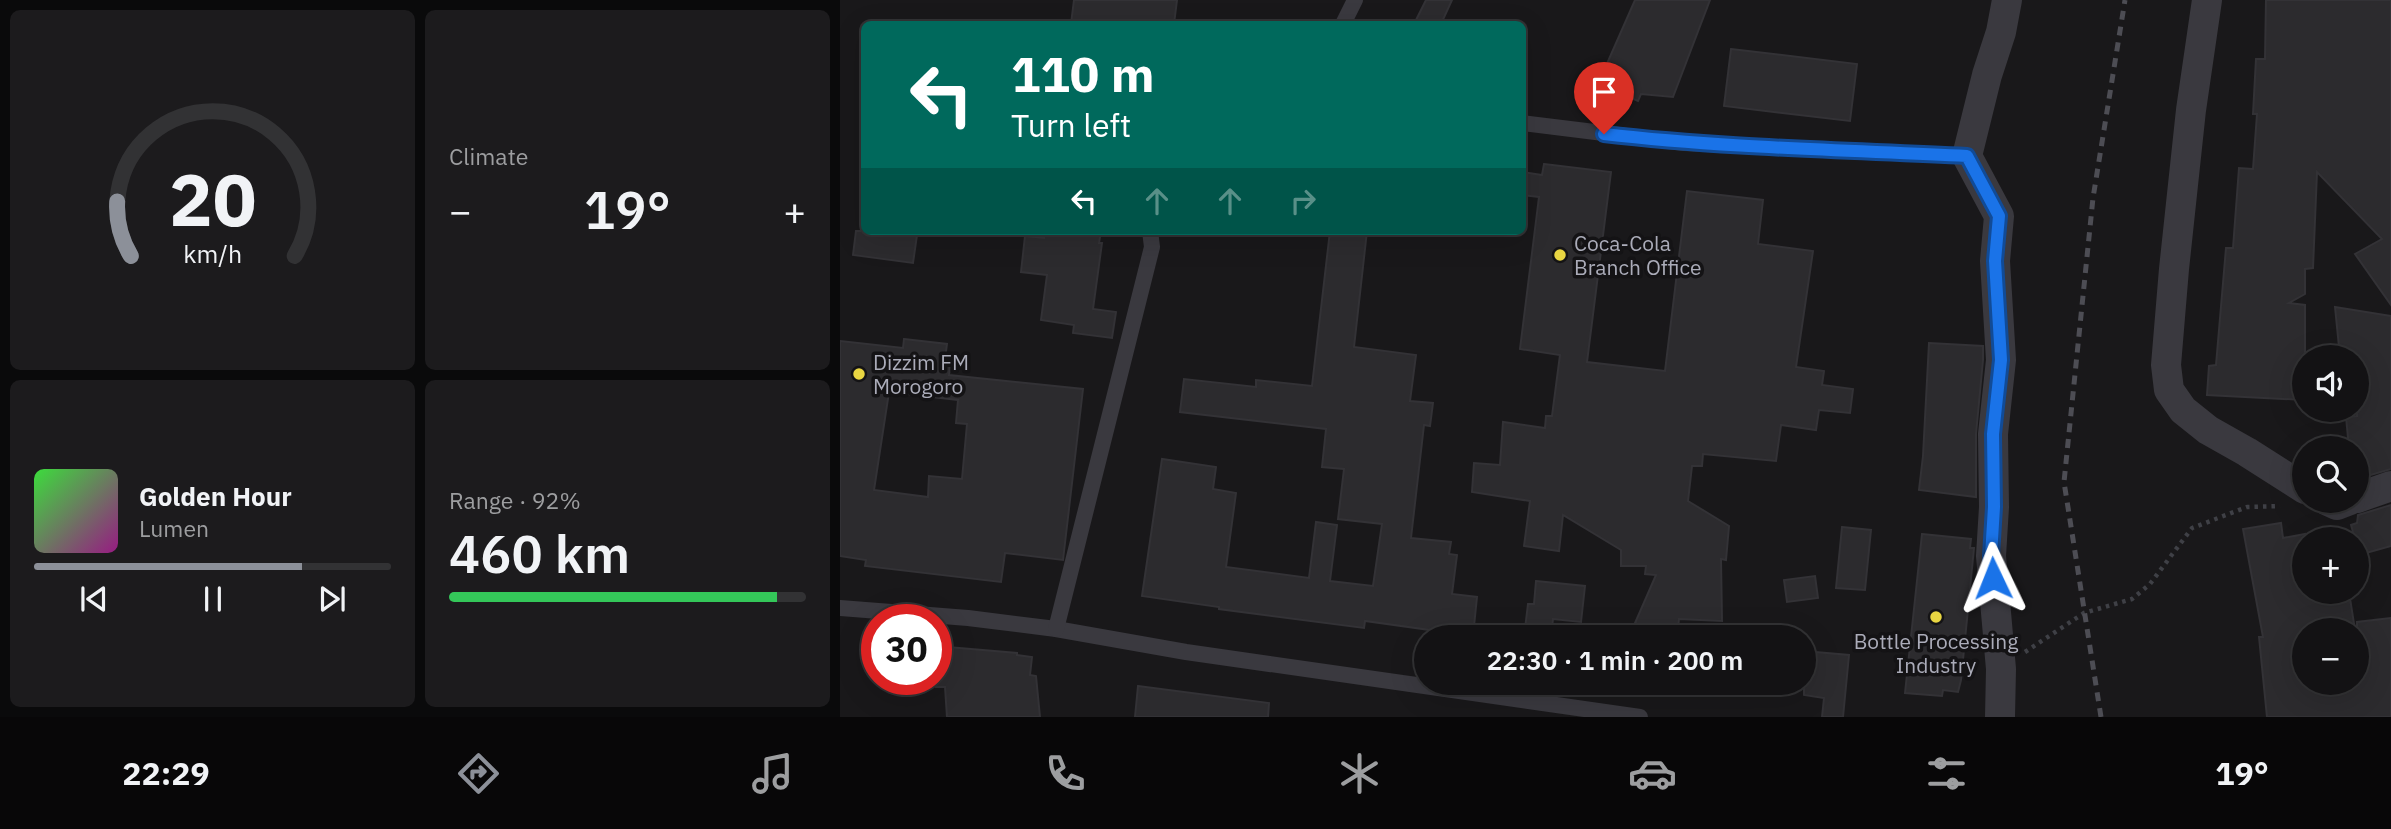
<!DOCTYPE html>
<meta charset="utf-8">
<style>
body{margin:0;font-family:"IBM Plex Sans",sans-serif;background:#1c1b1d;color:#f1f3f6;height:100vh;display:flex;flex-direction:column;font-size:26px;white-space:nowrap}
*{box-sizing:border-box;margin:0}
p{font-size:23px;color:#9d9ea0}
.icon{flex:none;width:38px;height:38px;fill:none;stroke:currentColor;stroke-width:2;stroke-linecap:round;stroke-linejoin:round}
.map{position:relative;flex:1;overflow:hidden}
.drawer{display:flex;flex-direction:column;gap:10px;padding:10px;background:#0a0a0b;width:840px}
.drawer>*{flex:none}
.banner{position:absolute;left:21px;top:21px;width:665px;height:214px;border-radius:10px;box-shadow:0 7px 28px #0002,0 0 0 2px #323234;background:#00695c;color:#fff;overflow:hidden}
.buttons{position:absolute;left:1452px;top:345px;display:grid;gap:14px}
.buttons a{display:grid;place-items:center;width:77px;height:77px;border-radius:50%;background:#131214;box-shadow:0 7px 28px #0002,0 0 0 2px #323234;font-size:35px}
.speed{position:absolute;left:21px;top:604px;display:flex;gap:14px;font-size:35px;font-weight:700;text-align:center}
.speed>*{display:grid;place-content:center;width:91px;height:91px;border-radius:50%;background:#131214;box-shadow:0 7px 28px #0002,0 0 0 2px #323234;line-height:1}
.speed .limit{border:10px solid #d22;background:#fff;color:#111}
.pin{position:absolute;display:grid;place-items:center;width:60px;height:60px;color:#fff;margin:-72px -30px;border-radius:50% 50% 50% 0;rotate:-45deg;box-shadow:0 0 7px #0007}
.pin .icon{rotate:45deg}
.me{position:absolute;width:77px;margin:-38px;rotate:358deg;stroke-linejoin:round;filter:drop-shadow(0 0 5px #0008)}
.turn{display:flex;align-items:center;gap:24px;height:147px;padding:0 35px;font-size:32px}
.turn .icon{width:91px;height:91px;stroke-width:2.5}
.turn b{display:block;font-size:49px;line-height:60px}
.lanes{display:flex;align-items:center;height:66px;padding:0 35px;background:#0003;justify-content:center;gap:35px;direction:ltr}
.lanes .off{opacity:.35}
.big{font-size:52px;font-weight:600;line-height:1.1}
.drawer .tile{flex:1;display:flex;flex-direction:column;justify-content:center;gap:10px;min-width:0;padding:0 24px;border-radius:10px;background:#1c1b1d}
.drawer .dial{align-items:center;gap:0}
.dial svg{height:182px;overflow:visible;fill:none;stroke:#323234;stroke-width:7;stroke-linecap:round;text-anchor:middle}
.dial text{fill:#f1f3f6;stroke:none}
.song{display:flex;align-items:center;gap:21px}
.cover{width:84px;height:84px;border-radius:10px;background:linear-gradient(135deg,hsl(120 70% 55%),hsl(310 70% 35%))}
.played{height:7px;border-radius:4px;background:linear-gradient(90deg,#8c9099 75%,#323234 75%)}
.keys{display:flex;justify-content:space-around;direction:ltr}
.heat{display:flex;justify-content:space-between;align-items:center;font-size:38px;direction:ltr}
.charge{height:10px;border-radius:5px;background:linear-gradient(90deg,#34c759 92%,#323234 0)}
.drawer .tiles{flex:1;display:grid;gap:10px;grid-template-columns:repeat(2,1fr)}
.trip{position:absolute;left:574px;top:625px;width:402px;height:70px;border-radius:35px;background:#131214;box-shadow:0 7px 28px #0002,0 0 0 2px #323234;font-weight:600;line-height:70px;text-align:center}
.menu{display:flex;height:112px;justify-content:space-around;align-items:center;background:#080708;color:#9d9ea0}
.menu .icon{width:49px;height:49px}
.menu .selected{color:#8c9099}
.menu b{font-size:32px;color:#f1f3f6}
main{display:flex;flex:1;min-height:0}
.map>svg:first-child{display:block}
.building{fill:#2c2b2e;stroke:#333236;stroke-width:2;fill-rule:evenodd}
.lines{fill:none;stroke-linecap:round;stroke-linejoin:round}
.path{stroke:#3f4046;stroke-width:4.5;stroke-dasharray:3.5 5;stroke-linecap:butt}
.lane{stroke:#3a393f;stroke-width:16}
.street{stroke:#3a393f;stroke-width:30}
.rail{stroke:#4d4d54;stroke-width:5;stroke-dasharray:9 7;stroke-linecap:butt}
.route-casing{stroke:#114b97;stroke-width:18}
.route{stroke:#1a73e8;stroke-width:12}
.poi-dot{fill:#e9d642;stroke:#141315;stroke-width:2.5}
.labels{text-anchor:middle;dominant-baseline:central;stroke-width:7;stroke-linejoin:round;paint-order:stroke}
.poi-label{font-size:21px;fill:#abacb9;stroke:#141315;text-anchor:start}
</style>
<main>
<section class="drawer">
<div class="tiles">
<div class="tile dial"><svg viewBox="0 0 100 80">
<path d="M14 69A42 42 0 1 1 86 69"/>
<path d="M14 69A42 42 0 0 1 8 45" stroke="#8c9099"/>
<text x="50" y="56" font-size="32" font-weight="700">20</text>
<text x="50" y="72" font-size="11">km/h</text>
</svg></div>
<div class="tile"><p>Climate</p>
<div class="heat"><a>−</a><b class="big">19°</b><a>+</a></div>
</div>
<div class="tile">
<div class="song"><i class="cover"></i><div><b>Golden Hour</b><p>Lumen</p></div></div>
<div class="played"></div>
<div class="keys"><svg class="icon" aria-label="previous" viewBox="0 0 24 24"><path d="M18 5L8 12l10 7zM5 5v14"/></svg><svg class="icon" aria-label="pause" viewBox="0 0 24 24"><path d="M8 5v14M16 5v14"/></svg><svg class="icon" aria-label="next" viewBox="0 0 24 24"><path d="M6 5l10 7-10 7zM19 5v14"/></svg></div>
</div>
<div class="tile"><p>Range · 92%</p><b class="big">460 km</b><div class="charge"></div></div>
</div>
</section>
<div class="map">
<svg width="1551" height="717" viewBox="0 0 1551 717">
<rect width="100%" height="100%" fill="#19181a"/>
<g class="building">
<path d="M234,0H337L334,24H231Z"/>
<path d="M586,0H612L601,24H574Z"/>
<path d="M795,0H870L833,97L801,94L798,101L758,84Z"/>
<path d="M1426,0H1551V305L1515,254L1542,239L1477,172L1473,268L1465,269V294L1449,303L1465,305V400L1367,395L1369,366L1376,365L1386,248H1393L1399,168L1413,169L1417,114H1413L1416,59H1425Z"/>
<path d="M891,49L1017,64L1010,121L884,106Z"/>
<path d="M704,164L771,172L747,362L825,371L847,191L923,200L918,244L973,251L956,367L984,371L982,385L1013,389L1010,413L979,410L976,430L941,425L936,461L863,454L862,466H852L848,501L889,526L886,560L881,559L882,621L839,619L837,637H827L795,623L816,575L805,574L806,566H781V550L723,515L719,551L684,546L690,501L632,492L634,463L660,465L663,422L705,428L706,416H712L720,355L680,349L699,197L682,195V172L702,175Z"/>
<path d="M16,231H46L77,235L73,263L13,255Z"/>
<path d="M204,231H261L259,243H262L253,309L276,312L272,338L233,333L234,325L201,320L207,275L181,272L185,236L204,238Z"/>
<path d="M490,231H527L514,347L576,355L570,401L593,403L590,426L584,425L571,538L611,542L609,554L617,555L612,594L637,597L633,636L525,621L524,628L379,609V607L302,596L322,459L376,467L373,489L396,493L386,567L469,578L476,522L497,525L490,581L533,586L542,524L498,519L504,469L482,467L486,429L340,412L344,379L416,387V380L472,386Z"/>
<path d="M1495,307L1551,316V469L1517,479V448H1509L1506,417L1517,416V357H1500Z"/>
<path d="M64,339L107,344L104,366H110L109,375L243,389L223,560L165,553L161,582L25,566L26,560L0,556V341L63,348ZM49,392L118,400L116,423L127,424L122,479L89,476L88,497L34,490Z"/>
<path d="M1089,343L1143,346V360L1136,434V497L1079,490L1083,456Z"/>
<path d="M1551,505V546L1519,555L1517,539H1515L1511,525L1517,523L1518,515Z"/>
<path d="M1441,523L1443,538L1465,534V592H1509L1515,630H1465V682H1517V622L1551,618V717H1427L1419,637H1423L1403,529Z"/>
<path d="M1002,527L1031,530L1025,590L996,588Z"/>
<path d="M1082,534L1131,539L1130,548H1134L1121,680L1118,692L1103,690L1102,696L1065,693Z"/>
<path d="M975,576L978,598L947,602L944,580Z"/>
<path d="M696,581L745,586L741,622L713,619L711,637H684L688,604H694Z"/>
<path d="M96,646L177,653V655L192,657L190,675L196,676L200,717H107L105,687H96Z"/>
<path d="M964,651L1009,655L1003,717H982L984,698L964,695Z"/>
<path d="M298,686L429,703L428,717H295Z"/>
</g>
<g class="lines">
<path class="path" d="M1185,652L1244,613L1292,599L1310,584L1352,528L1407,507L1440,506"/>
<g class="lane">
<path d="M503,24L515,0"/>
<path d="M682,123L844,143L1127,156"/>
<path d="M0,608L128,618L216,629L346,652L800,717"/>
<path d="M216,629L312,247L310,231"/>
</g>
<g class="street">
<path d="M1367,0L1351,110L1334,269L1326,365L1329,390L1343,410L1368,430L1407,452L1465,489"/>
<path d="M1517,498L1551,486"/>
<path d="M1486,500L1497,505L1510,500"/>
<path d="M1160,717L1161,669L1151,556L1154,507L1153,434L1161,360L1155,261L1159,216L1127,156L1147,75L1161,32L1167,0"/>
</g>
<path class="rail" d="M1261,717L1224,482L1253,198L1285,0"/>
</g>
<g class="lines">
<defs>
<path id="route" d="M764,134C885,148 1006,150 1127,156L1159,216L1155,261L1161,360L1153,434L1154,507L1151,556L1153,578"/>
</defs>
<use href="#route" class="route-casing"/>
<use href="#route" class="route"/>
</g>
<g class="poi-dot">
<circle cx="720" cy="255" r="7"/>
<circle cx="19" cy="374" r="7"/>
<circle cx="1096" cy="617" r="7"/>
</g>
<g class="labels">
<g class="poi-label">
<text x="734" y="243">Coca-Cola<tspan x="734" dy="24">Branch Office</tspan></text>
<text x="33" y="362">Dizzim FM<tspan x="33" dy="24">Morogoro</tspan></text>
<text x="1096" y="641" text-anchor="middle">Bottle Processing<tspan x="1096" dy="24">Industry</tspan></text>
</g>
</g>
</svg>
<div class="buttons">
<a><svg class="icon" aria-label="sound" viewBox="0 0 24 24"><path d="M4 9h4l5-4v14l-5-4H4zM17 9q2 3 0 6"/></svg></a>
<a><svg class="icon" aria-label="search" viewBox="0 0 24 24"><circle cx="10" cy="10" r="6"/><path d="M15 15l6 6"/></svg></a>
<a>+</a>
<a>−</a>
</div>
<div class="speed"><div class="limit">30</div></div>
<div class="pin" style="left:764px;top:134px;background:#d93025"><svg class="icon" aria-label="arrive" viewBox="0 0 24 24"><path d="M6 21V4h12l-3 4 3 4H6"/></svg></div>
<svg class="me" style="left:1153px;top:578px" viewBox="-20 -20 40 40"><path d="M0-17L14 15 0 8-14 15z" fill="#1a73e8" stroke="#fff" stroke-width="4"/></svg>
<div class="trip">22:30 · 1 min · 200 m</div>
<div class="banner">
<div class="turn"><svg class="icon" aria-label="left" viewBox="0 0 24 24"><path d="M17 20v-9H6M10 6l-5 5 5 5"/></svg><div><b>110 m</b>Turn left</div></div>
<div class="lanes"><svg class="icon" aria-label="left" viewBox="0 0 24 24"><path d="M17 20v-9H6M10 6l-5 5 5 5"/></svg><svg class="icon off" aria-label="ahead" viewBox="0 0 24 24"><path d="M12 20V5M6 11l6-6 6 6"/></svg><svg class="icon off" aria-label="ahead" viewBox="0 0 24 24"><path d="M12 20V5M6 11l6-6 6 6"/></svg><svg class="icon off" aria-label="right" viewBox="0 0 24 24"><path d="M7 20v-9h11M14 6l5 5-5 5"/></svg></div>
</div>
</div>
</main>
<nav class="menu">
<b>22:29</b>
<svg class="icon selected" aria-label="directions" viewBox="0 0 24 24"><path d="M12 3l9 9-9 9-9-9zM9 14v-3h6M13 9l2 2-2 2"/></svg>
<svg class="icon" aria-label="music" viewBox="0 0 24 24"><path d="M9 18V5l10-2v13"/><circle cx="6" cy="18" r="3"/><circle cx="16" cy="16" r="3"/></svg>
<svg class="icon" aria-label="phone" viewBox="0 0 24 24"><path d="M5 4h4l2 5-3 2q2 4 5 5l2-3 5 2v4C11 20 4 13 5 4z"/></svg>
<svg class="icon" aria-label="climate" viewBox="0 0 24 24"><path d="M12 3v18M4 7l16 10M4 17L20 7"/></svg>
<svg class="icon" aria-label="car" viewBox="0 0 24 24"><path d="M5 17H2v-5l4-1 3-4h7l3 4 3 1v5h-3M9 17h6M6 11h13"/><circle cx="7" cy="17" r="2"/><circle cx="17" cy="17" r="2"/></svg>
<svg class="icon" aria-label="filters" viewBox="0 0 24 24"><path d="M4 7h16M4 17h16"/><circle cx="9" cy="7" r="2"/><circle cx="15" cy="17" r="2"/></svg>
<b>19°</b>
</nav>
